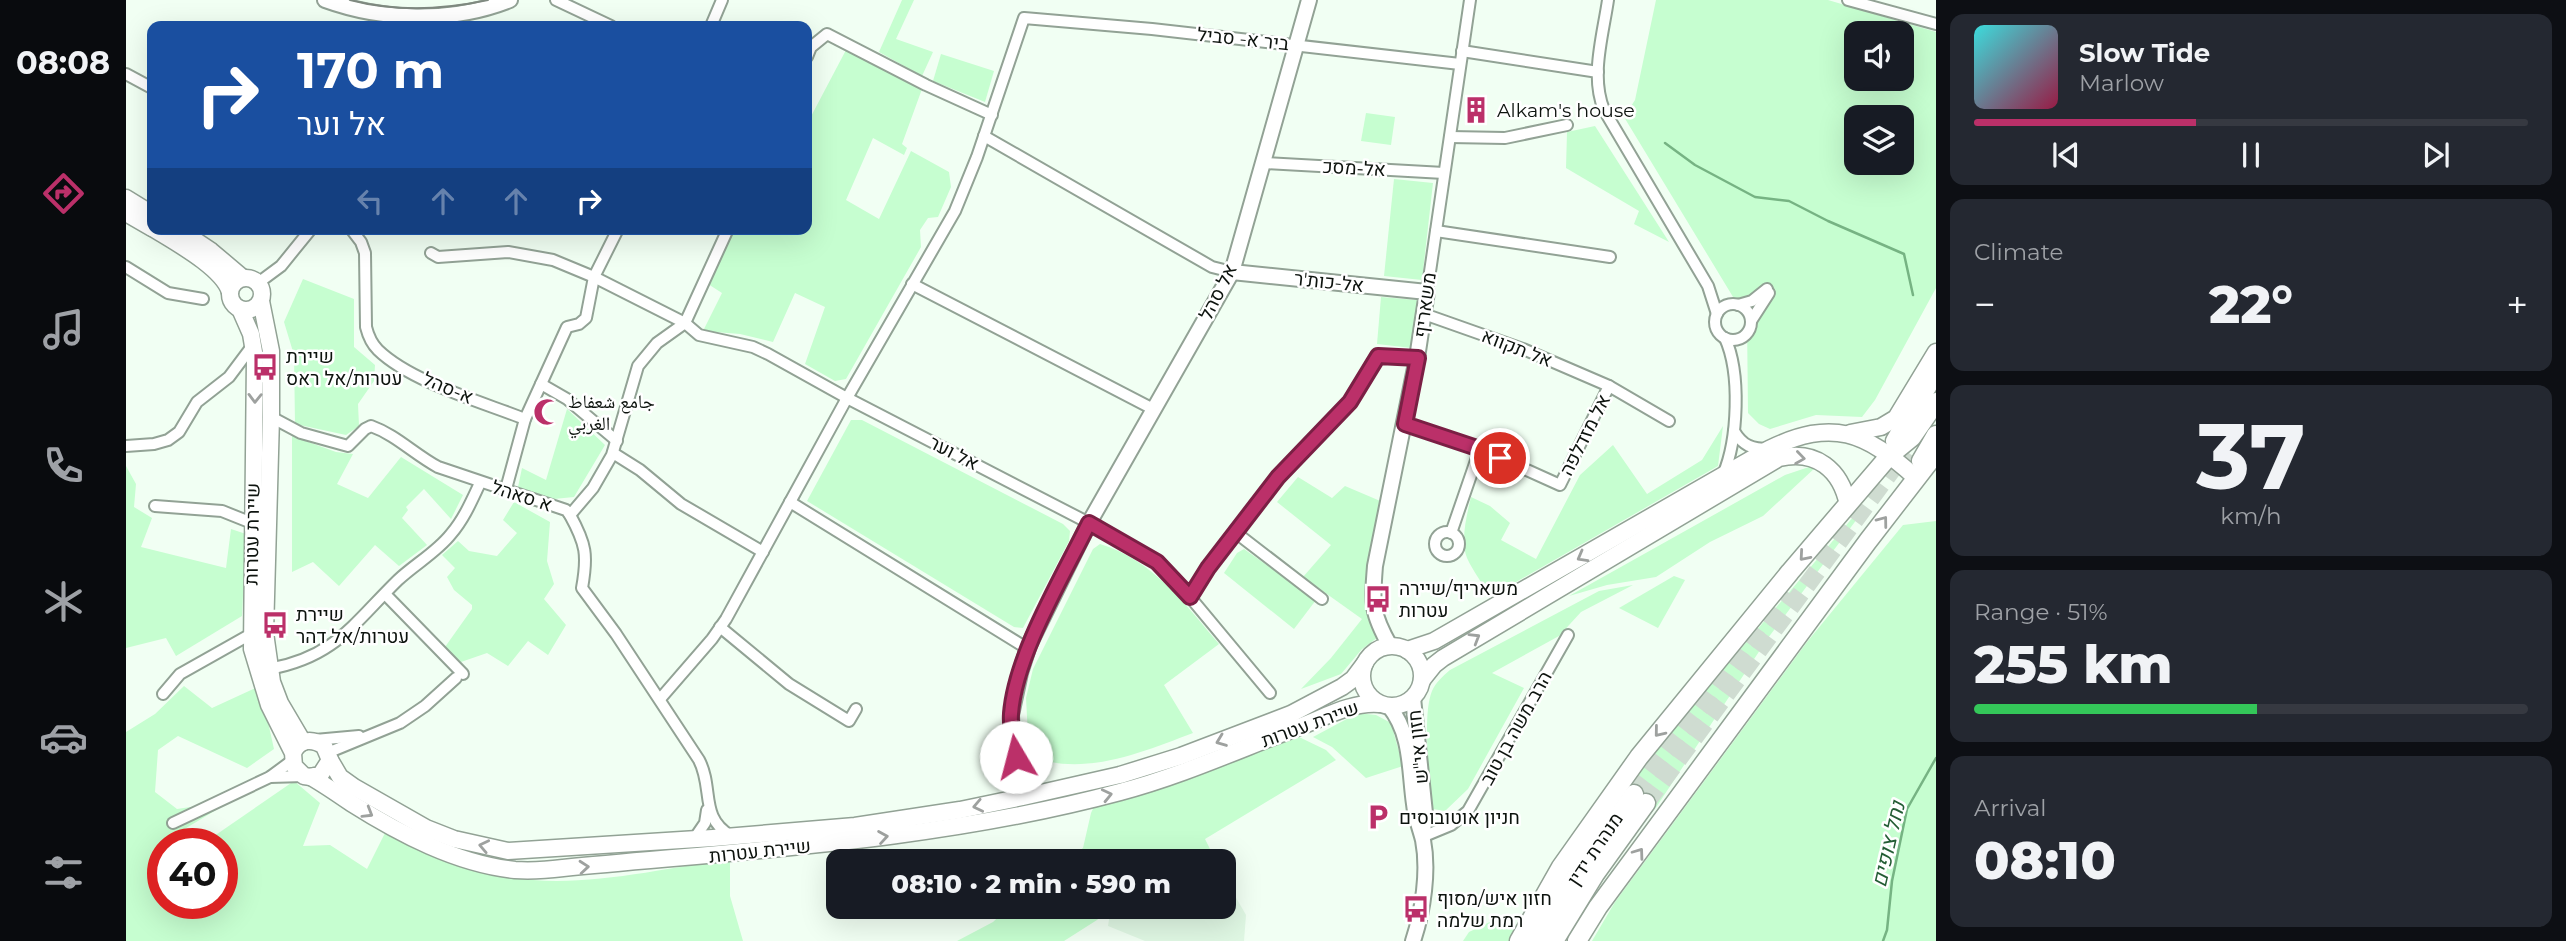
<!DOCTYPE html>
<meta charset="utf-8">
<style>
body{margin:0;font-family:Montserrat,"Noto Naskh Arabic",Heebo,sans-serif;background:#242831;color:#f1f3f6;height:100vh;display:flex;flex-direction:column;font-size:26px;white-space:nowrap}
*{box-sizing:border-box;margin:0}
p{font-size:23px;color:#9ea1a6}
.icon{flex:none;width:38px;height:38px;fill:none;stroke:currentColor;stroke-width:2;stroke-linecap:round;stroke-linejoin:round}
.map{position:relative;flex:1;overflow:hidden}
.side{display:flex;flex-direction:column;gap:14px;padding:14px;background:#0d0f14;width:630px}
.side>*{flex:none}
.guide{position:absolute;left:21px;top:21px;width:665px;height:214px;border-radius:14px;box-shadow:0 7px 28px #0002;background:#1a4fa0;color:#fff;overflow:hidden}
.controls{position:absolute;left:1718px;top:21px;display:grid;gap:14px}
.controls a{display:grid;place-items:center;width:70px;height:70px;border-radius:14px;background:#171b24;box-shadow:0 7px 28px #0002;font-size:35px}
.speed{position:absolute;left:21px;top:828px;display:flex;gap:14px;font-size:35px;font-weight:700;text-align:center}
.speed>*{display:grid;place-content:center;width:91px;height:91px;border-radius:50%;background:#171b24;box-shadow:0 7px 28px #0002;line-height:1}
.speed .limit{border:10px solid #d22;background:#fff;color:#111}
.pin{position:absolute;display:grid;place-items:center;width:60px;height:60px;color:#fff;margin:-30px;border:4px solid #fff;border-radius:50%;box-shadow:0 2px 7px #0007}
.me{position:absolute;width:77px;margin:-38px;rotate:352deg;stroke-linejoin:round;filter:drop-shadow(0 0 5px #0008)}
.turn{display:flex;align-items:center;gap:24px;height:147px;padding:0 35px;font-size:32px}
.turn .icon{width:91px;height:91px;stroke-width:2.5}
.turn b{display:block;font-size:49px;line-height:60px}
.lanes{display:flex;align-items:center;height:66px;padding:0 35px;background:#0003;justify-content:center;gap:35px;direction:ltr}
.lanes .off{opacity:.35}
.big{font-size:52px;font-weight:800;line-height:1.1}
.side .card{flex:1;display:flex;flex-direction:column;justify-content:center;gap:10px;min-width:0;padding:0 24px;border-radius:14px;background:#242831}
.side .dial{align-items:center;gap:0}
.dial b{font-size:91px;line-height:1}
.song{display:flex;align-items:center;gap:21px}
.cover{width:84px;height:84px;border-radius:10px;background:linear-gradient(135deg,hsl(180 70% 55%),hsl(340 70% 35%))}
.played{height:7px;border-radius:4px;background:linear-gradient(90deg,#bb3069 40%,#363941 40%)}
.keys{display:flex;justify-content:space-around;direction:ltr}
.heat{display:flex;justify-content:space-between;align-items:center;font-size:38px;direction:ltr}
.charge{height:10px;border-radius:5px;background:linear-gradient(90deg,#34c759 51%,#363941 0)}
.trip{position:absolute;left:700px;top:849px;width:410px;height:70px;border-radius:14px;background:#171b24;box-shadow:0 7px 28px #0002;font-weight:800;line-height:70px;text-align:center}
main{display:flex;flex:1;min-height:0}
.tabs{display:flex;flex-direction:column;width:126px;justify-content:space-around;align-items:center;background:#090b0e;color:#9ea1a6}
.tabs .icon{width:49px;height:49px}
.tabs .active{color:#bb3069}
.tabs b{font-size:32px;color:#f1f3f6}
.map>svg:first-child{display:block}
.built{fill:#dff7e3}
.green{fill:#c6fed0;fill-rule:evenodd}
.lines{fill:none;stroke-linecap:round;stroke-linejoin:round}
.stream{stroke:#76b383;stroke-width:2.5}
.trunk-tunnel{stroke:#cfdcd1;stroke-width:18;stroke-dasharray:18 9;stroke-linecap:butt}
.minor-casing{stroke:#92a295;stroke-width:14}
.tertiary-casing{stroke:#92a295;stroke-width:18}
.secondary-casing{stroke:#92a295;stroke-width:19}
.trunk-casing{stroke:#92a295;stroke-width:21}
.minor{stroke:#fff;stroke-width:10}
.tertiary{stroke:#fff;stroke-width:14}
.secondary{stroke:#fff;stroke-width:16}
.trunk{stroke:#fff;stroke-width:18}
.tram{stroke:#7f8980;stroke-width:2}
.oneway{stroke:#9ea19f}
.route-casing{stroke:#7a1f44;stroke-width:18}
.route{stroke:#bb3069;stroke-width:12}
.labels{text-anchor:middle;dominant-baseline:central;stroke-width:5;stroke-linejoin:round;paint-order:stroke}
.street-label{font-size:19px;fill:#0d130e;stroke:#fff}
.poi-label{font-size:19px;fill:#0d130e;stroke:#fff;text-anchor:start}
.water-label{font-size:21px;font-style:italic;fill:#235d34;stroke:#fff}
</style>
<main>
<nav class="tabs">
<b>08:08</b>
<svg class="icon active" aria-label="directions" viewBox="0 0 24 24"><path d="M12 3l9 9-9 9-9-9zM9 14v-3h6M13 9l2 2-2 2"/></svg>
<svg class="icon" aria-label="music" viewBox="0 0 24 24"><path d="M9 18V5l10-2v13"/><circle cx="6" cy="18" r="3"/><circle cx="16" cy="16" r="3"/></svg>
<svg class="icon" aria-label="phone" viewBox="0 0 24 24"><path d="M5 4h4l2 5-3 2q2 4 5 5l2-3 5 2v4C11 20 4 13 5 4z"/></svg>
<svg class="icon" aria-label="climate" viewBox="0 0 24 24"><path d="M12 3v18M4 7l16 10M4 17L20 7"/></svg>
<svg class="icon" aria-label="car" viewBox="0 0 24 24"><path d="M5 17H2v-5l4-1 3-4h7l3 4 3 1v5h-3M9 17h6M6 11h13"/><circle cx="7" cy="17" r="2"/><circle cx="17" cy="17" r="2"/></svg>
<svg class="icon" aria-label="filters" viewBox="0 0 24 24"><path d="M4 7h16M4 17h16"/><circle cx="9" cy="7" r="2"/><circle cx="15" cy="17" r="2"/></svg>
</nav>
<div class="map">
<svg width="1810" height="941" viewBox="0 0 1810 941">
<rect width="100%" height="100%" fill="#f1fff3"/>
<path class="built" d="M1097,875L1120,915L1118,941H1019L982,926L985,907L1097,906Z"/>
<g class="green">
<path d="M776,0H788L770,39L807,52L796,76L753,52Z"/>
<path d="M1530,0H1702L1810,32V288L1749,400L1736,417L1690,415L1644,429L1633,424L1622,413L1621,320L1498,117L1509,100ZM1731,33H1776V79H1731ZM1731,117H1776V163H1731Z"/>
<path d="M720,50L796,89L776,144L781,148L778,155L747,138L720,200L753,219L785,151L823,172L825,187L812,217L802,218L794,230L795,247L720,379L709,381L679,364L699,307L669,293L647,342L614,334L577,331L596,293L582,284L608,229H681V124Z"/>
<path d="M815,54L868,71L859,102L807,81Z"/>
<path d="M1240,113L1269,117L1265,145L1235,141Z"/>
<path d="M1469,126L1543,242L1508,224L1513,211L1440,168L1441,132Z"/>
<path d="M1268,179L1307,183L1296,280L1258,276Z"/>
<path d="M177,279L228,299V347L249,365L248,381L232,404L233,426L220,435L169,424L168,355L158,322Z"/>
<path d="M1255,297L1291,300L1286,348L1251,344Z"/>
<path d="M441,409L479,445L448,497L428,499L392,487L396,468L420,480Z"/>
<path d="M725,420H736L937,524L944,531L943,541L897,628L888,627L681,501Z"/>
<path d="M1597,426L1592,466L1364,597C1357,584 1347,571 1341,558C1334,541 1341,514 1345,497L1364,506L1384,523L1375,540L1410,559L1454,475L1487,445L1521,494L1576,460Z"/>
<path d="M166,436L210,452L227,454L211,484L242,498L275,457L337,495L325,519L298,489L280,507L282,510L276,518L301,545L273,566L249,545L213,586L187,562L166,572Z"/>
<path d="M0,466L10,484L8,507L26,518L15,547L100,568L105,529L120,534L116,616L50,656L40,638L0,648Z"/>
<path d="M1683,467H1690L1637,516L1584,542L1530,577L1481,585L1443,596L1659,475Z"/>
<path d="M1172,477L1206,498L1219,486L1259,503L1244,599L1251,638L1236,649L1215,674L1175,689L1205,658L1236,619L1177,577L1205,545L1151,502Z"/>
<path d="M388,502L424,522L421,561L428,584L418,599L440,625L422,655L402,641L382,666L361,653L335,662L319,647L346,609V605L328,590L321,577L329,568L316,555L332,541L343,551L371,556L391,533L377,520Z"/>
<path d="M1728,516L1731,519L1642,638L1529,809L1502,786L1567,705Z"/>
<path d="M1810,521V941H1466L1489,902L1681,642L1777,525Z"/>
<path d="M974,544C1027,560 1059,604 1093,644L1038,685L1067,733C1022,750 973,771 924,762L916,758L902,735L900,698L907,669L967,549Z"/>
<path d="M1118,549L1190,600L1168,629L1098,573L1111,553Z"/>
<path d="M1548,576L1559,580L1532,628L1493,608Z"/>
<path d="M1507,585L1455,612L1433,636L1366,673L1398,688L1342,789L1319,811L1307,809L1304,806C1304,777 1296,715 1306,691C1310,682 1317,676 1324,670L1473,591Z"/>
<path d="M58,686L86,708L134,686L148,749L121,768L52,736L32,750L29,792L51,809L105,801L32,845L37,853V903H96V844L78,843L168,781L194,803L177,846L204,845L241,869L259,833C300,851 341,868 386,877C449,890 539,868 604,859V896L617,941H0V732L29,714Z"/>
<path d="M1232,713L1250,715L1265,723L1277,766L1240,778L1206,747L1187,737Z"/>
<path d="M1173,737L1200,750L1210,760L1079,839L1090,861H939L957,848L965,813L970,802Z"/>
<path d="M883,907L884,906L980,907L977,914L971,920L938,941H831L867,922Z"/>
<path d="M1368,920L1390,931L1384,941H1337L1343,932Z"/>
</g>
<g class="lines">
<g class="stream">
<path d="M1539,143L1569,165L1629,197L1663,201L1702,221L1778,254L1787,295"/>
<path d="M1757,941L1761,930L1766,881L1781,809L1810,758"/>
</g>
<g class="trunk-tunnel">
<path d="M1508,794L1578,703L1659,590"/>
<path d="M1520,803L1780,451"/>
</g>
<defs>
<g id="minor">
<path d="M430,0L485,26"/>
<path d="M1482,0C1477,35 1464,76 1478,110L1582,286L1591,314"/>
<path d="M1722,0L1810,24"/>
<path d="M585,26L596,0"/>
<path d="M1336,51L1472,72"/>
<path d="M681,57L685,47L701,34L800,85L866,115"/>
<path d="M0,74L26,88"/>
<path d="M858,136L1086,267L1106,272"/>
<path d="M1324,137L1379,138L1441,125"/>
<path d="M1138,163L1318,173"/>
<path d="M225,229L235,242L239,253L240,327C242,335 246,344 252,350C285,382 356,402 399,419"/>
<path d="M1310,231L1484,257"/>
<path d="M305,253L312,257L382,252L427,260L468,277L559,323L573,335L627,347L642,354L721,398L963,523L1031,562L1064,597L1144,693"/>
<path d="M0,267L42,293L77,299"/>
<path d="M132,283L155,266L185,229"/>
<path d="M786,284L1029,410"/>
<path d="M1301,292L1344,0"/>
<circle cx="1607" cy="322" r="18"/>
<path d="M1612,305L1626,301L1641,289"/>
<path d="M1298,314L1397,349L1483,386L1543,421"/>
<path d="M1625,321L1643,293"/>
<path d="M415,384L441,327L453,324L460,318L468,277L492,229"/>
<path d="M145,417L175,433L222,446L239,429L245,426C270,435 288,454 312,467L440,510L444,515L467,488L486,455L512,366L531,343L559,323L602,229"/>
<path d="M1279,424L1354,449L1434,485L1483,386"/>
<path d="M1608,431C1617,446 1626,449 1643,449"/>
<path d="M0,446L28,444L42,440L53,432L71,402L103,377L127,345"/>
<path d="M487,453L514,470L555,504L637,552"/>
<path d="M1597,475C1612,440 1615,373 1599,338"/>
<path d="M380,489L399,419L415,384L441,399L491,441"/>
<path d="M664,502L902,649"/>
<path d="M29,506L96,511L126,523"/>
<path d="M444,515C460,544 462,555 456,588L490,634L573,760C588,789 573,817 605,836"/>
<circle cx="1321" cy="544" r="12"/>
<path d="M1109,532L1196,599"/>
<path d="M1325,533L1354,449"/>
<path d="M259,594L337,674"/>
<path d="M1064,597L1081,568L1152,477L1224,402L1252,356L1291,358"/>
<path d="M594,627L663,684L723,721L730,709"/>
<path d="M143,669C209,657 227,624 272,580C289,564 311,552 325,534C338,519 346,500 354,483"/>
<path d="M37,694L54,674L125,634"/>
<path d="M534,699L586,639L600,619L721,398L829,211L851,157L898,18L1026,29L1334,64"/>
<path d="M189,740L233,736"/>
<path d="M203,755L206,751L274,723L299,706L330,678"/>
<path d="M144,777L178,776"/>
<path d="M47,823L144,777L167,760"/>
<path d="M1296,837L1325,825L1342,811L1442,635"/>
<path d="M568,839L579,823L581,810"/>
</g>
<g id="tertiary">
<path d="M199,0C257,21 327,23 384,0"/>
<path d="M1106,272L1301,292L1291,358L1249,566C1246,604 1245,612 1264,646"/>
<path d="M1287,698L1299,813L1297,833"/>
<path d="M1263,706C1286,735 1283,769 1288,804C1289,816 1294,828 1297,840C1303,871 1297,911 1287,941"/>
<path d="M897,797L886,737L885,715L894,673L903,645L963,523L1106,272L1183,0"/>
</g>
<g id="secondary">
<path d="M0,198L26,214"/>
<path d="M0,213L26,228"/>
<path d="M28,229C49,242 97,268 104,292"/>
<path d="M52,229L85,251L117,278"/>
<circle cx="120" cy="294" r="16"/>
<path d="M135,301L145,351V417L139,633L146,682L154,703L177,742"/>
<path d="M114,309L125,334L129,358L126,649L143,705L167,753L168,766L178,776L185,777L195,774L204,760L198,746C186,738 173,739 167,753"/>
<path d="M1724,433L1755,427L1770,418L1810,352"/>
<circle cx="1266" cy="676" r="30"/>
<path d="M1281,650L1308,641L1643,449C1707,418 1739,432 1789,477"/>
<path d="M1296,680L1308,665L1317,658L1653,458C1690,449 1715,470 1722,505"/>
<path d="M204,760L214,777L228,787L300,828L328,839L382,851L587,838L729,826L834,810L897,797L994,775L1055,756L1165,714L1216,687L1227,679L1239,663"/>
<path d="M185,777C199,785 212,794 225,803C274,834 331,864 389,870C405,871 421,870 437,868C623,850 812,841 994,792C1055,776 1114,749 1173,727C1200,717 1224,702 1253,704"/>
</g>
<g id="trunk">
<path d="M1769,441L1810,372"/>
<path d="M1795,461L1810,435"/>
<path d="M1393,941L1435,867L1513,757L1664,572L1764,455L1786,437L1810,402"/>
<path d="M1411,941L1456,866L1508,794"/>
<path d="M1428,941L1469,874L1520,803"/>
<path d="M1451,941L1472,907L1742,541L1810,453"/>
</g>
</defs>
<use href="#minor" class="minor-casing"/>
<use href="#tertiary" class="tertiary-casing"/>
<use href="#secondary" class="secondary-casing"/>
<use href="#trunk" class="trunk-casing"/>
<use href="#minor" class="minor"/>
<use href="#tertiary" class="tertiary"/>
<use href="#secondary" class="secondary"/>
<use href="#trunk" class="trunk"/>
<path class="tram" d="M224,0C270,12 316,10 362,0"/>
</g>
<defs><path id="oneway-chevron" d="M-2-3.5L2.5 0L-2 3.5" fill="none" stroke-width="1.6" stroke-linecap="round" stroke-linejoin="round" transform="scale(1.75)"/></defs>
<g class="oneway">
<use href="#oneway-chevron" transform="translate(129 398) rotate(91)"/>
<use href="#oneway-chevron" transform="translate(1674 458) rotate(8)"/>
<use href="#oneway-chevron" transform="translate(1757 521) rotate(-53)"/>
<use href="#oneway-chevron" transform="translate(1678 556) rotate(131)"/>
<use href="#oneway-chevron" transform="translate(1456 557) rotate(151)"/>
<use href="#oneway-chevron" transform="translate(1349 638) rotate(-31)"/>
<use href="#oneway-chevron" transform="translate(1533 732) rotate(129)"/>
<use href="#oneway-chevron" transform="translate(1095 741) rotate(159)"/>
<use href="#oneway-chevron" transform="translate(981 795) rotate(-13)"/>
<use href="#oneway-chevron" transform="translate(852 806) rotate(168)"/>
<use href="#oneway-chevron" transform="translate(242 813) rotate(31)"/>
<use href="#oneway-chevron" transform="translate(757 837) rotate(-9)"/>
<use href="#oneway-chevron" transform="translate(358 846) rotate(-168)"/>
<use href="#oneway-chevron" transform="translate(1513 853) rotate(-54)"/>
<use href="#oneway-chevron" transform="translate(458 867) rotate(-5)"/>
</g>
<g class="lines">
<defs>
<path id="route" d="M890,757C887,743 884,728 885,714C889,656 937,576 963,523L1031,562L1064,597L1082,568L1152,477L1224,402L1252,356L1292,358L1279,424L1354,449L1374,458"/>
</defs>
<use href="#route" class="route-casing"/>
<use href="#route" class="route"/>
</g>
<defs>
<symbol id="building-bare" viewBox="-9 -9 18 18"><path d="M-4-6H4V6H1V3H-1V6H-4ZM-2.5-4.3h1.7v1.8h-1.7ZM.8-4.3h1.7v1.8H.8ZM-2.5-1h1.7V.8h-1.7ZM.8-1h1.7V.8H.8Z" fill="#bb3069" stroke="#fff" stroke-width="2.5" paint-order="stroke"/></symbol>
<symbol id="bus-bare" viewBox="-9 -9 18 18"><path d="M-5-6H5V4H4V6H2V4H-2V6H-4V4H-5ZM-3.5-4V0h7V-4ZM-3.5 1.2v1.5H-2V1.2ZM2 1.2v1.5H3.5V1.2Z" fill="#bb3069" stroke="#fff" stroke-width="2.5" paint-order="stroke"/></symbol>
<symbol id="mosque-bare" viewBox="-9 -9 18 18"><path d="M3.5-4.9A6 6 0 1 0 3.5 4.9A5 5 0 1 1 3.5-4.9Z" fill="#bb3069" stroke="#fff" stroke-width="2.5" paint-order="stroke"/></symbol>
<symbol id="parking-bare" viewBox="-9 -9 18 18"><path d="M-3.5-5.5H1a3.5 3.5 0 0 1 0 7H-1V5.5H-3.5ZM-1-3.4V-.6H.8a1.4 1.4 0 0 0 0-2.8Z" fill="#bb3069" stroke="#fff" stroke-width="2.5" paint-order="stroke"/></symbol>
</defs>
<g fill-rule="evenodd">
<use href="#building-bare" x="1331" y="91" width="38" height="38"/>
<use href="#bus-bare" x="120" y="348" width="38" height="38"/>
<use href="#mosque-bare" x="402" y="393" width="38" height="38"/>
<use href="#bus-bare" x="1233" y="580" width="38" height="38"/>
<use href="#bus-bare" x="130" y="606" width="38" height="38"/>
<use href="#parking-bare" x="1233" y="798" width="38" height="38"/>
<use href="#bus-bare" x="1271" y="890" width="38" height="38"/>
</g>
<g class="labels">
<g class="street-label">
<text transform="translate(1117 39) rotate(6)">ביר א- סביל</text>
<text transform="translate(1228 168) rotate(3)">אל-מסכ</text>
<text transform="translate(1203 282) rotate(6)">אל-כות'ר</text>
<text transform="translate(1092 292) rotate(-63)">אל סהל</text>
<text transform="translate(1299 305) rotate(-82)">משאריף</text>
<text transform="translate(1391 348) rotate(21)">אל תקווא</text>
<text transform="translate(322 388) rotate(23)">א-סהל</text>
<text transform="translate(1459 435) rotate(-63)">אל מזדלפה</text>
<text transform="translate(828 453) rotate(27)">אל וער</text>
<text transform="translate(396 496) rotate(18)">א סאהל</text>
<text transform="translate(126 534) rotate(-89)">שיירת עטרות</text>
<text transform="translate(1184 724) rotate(-20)">שיירת עטרות</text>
<text transform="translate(1390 728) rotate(-61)">הרב משה בן טוב</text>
<text transform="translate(1292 747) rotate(-96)">חזון אי"ש</text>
<text transform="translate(1469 849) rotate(-56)">מנהרת ידין</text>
<text transform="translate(634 851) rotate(-6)">שיירת עטרות</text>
</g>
<g class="poi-label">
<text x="1371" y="110">Alkam's house</text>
<text x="160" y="356">שיירת<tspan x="160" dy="22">עטרות/אל ראס</tspan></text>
<text x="442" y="401">جامع شعفاط<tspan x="442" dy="22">الغربي</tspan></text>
<text x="1273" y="588">משאריף/שיירה<tspan x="1273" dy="22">עטרות</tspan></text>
<text x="170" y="614">שיירת<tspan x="170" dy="22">עטרות/אל דהר</tspan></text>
<text x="1273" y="817">חניון אוטובוסים</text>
<text x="1311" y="898">חזון איש/מסוף<tspan x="1311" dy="22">רמת שלמה</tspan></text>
</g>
<g class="water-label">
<text transform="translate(1762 844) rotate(-77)">נחל צופים</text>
</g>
</g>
</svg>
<div class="controls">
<a><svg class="icon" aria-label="sound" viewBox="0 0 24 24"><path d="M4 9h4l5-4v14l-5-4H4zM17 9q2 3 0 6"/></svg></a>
<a><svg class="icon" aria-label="layers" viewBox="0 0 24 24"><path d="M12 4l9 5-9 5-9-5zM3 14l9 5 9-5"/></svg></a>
</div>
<div class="speed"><div class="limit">40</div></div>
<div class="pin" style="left:1374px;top:458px;background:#d93025"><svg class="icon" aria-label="arrive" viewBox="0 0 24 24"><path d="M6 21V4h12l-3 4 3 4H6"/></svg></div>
<svg class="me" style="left:890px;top:757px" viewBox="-20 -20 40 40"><circle r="19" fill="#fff"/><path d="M0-13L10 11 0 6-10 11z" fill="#bb3069"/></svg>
<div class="trip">08:10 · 2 min · 590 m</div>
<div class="guide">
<div class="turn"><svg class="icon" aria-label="right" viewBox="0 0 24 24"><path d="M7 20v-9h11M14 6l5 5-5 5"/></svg><div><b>170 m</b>אל וער</div></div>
<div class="lanes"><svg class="icon off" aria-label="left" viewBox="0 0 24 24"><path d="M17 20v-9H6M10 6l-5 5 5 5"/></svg><svg class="icon off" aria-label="ahead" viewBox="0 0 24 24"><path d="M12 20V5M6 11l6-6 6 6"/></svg><svg class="icon off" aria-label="ahead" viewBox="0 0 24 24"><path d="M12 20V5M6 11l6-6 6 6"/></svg><svg class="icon" aria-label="right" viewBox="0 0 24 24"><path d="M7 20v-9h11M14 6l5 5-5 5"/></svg></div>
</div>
</div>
<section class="side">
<div class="card">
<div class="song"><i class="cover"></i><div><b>Slow Tide</b><p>Marlow</p></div></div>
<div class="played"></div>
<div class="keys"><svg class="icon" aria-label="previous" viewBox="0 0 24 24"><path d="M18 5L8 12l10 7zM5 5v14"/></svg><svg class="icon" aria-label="pause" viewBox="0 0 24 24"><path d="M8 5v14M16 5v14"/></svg><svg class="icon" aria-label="next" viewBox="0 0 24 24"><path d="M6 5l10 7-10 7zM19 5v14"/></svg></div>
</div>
<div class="card"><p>Climate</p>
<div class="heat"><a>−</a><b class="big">22°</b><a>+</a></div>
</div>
<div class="card dial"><b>37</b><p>km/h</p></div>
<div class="card"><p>Range · 51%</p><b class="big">255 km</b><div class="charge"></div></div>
<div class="card"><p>Arrival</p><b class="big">08:10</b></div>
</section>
</main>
